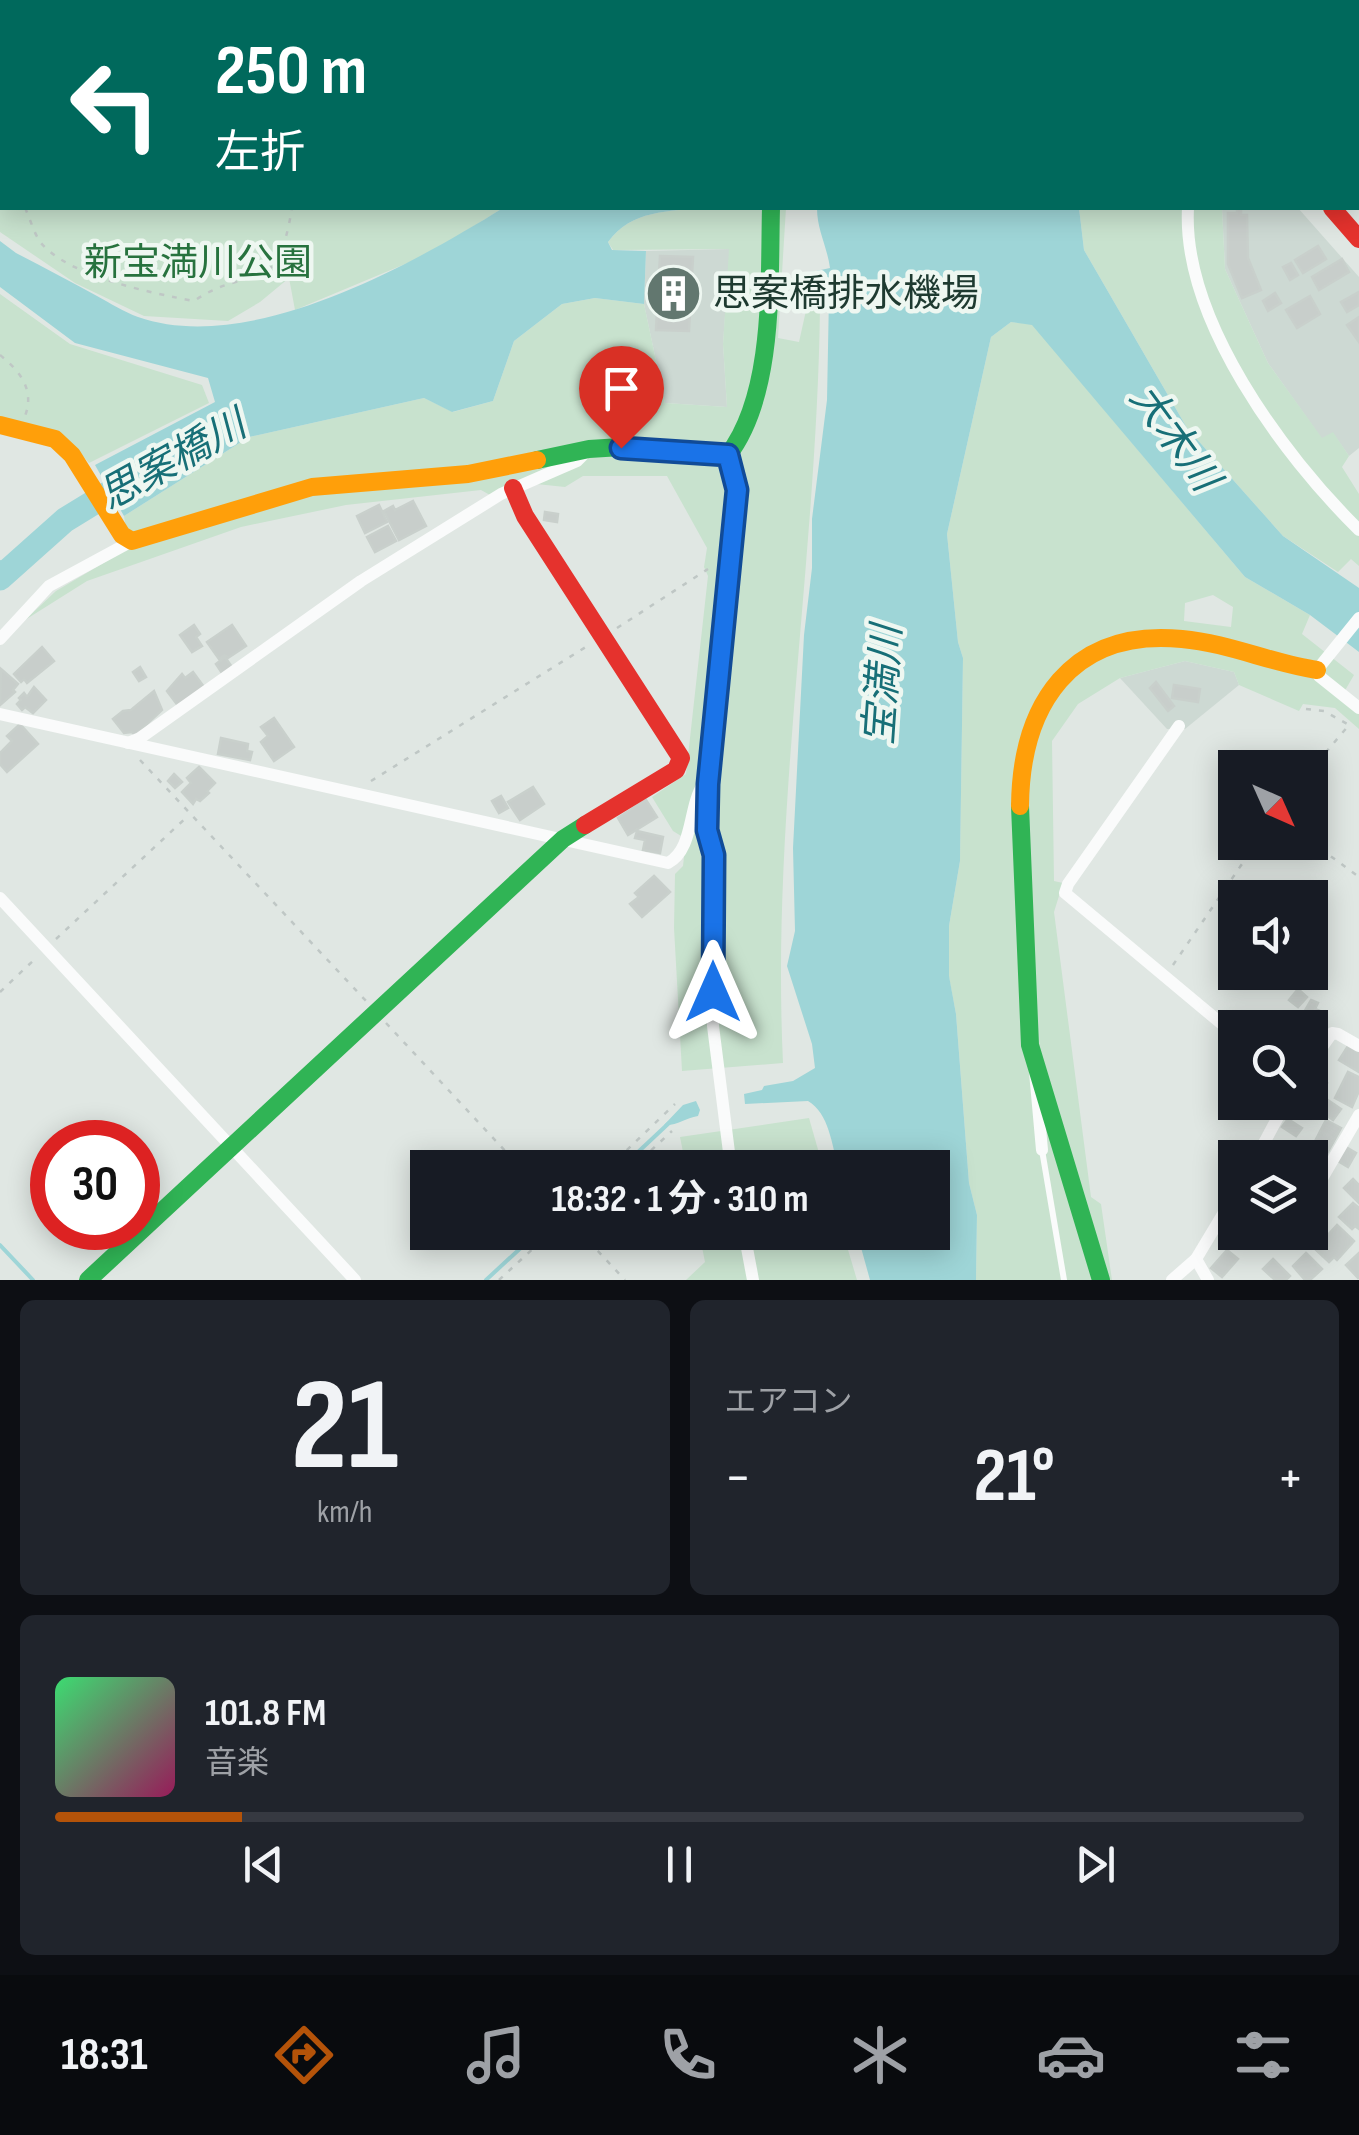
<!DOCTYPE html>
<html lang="ja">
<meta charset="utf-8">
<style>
body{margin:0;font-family:"Sofia Sans Condensed","Noto Sans JP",sans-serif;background:#20242c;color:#f1f3f6;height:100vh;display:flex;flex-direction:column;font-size:38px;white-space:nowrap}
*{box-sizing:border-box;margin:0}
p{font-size:32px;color:#9ea1a6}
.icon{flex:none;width:55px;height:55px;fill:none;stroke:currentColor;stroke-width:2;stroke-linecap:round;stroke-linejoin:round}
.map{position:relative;height:1280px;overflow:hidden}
.panel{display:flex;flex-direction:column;gap:20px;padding:20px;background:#0d0f14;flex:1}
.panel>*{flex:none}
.hud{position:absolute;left:0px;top:0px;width:1360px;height:210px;box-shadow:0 5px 25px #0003;background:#00695c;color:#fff;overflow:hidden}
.needle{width:65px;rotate:135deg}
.buttons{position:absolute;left:1218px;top:750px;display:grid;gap:20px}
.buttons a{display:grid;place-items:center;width:110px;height:110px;border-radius:0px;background:#171b24;box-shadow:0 5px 25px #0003;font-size:50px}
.speed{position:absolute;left:30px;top:1120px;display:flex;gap:20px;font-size:50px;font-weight:700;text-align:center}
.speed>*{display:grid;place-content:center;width:130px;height:130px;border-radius:50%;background:#171b24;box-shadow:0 5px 25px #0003;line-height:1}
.speed .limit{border:15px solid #d22;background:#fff;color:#111}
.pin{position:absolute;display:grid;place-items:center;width:85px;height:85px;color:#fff;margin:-102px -42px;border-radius:50% 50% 50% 0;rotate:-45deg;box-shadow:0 0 10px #0007}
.pin .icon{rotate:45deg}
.me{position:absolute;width:110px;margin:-55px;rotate:0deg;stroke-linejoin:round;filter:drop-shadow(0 0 8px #0008)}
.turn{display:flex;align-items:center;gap:35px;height:210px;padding:0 50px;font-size:45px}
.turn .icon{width:130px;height:130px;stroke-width:2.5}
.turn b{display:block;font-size:70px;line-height:85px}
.big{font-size:75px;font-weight:700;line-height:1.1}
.panel .card{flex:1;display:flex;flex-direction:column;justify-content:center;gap:15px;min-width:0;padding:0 35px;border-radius:15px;background:#20242c}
.panel .dial{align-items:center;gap:0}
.dial b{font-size:130px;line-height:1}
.song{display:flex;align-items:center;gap:30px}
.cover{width:120px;height:120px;border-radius:15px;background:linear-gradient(135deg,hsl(140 70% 55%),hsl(330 70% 35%))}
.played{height:10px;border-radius:5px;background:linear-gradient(90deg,#b45309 15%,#363941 15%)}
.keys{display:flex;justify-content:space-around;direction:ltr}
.heat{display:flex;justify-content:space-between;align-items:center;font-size:55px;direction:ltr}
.panel .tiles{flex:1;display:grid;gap:20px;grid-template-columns:1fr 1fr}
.card:last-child{grid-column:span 2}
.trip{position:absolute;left:410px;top:1150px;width:540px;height:100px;border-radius:0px;background:#171b24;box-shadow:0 5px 25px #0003;font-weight:700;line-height:100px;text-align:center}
.tab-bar{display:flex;height:160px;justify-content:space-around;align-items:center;background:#090b0e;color:#9ea1a6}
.tab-bar .icon{width:70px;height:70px}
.tab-bar .selected{color:#b45309}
.tab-bar b{font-size:45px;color:#f1f3f6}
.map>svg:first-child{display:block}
.built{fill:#cdd9d3}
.green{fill:#c8e2ce;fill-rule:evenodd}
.water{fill:#9ed5d7}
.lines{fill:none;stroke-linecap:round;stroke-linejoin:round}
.stream{stroke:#9ed5d7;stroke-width:4}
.river{stroke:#9ed5d7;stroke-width:25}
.building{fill:#c8cecb;stroke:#c9d0cc;stroke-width:2.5}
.path{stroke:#bfc7c5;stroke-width:2.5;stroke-dasharray:5 8;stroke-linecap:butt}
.lane{stroke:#fafbfb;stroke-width:6}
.street{stroke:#fafbfb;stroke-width:12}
.fast{stroke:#30b455;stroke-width:18}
.slow{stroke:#ff9f0a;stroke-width:18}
.jam{stroke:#e5322d;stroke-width:18}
.route-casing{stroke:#114b97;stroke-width:25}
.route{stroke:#1a73e8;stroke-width:18}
.labels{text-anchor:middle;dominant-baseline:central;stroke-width:9;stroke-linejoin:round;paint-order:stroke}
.park-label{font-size:38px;fill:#27723e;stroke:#eef7f1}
.poi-label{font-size:38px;fill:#1e3a30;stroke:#eef7f1;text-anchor:start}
.water-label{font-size:40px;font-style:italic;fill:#176f77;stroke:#eef7f1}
</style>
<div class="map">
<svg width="1359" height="1280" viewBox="0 0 1359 1280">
<rect width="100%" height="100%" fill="#e0e7e3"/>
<g class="built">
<path d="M1222,208H1298L1359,277V448L1349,456L1333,433L1322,439L1268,363L1225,269Z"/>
<path d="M730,249L723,344L727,407L665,403L644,304L646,251Z"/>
<path d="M1185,661L1234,672L1239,685L1185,729H1167L1120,678Z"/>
</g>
<g class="green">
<path d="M0,0L177,2H2V208H503L429,254L295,310L289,278L260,302L228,321L144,316L75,283L0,232Z"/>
<path d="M706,208H786L778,338L799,342L807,306L820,307C817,559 771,810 783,1063L682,1071L674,928L675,874L683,866L686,839L673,831L652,797L686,774L708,576L704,567L707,548L667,476H583L565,487L517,482L490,495L481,490L346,505L241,527L87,581L25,620L56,591L129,548L124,516L249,437L424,398L453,412L493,401L514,341L562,304L595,298L644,304L665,403L727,407L723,344L729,249L613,250L608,242C631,210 669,211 706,208Z"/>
<path d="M1079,208H1222L1225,269L1268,363L1322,438L1333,432L1349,456L1342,467L1359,494V566L1351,559L1338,572L1283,536L1187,428L1084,250Z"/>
<path d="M0,294L70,344L202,385L209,403L89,463C63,430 39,428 0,418Z"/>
<path d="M1011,322L1032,324L1245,577L1310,615L1302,634L1354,675L1340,699L1359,713V729L1335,708L1303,704L1299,711L1239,685L1234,672L1185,661L1120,678L1078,704L1052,741L1054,881L1063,883L1054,912L1091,1197L1101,1204L1112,1280H976L977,1215L969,1183L956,1014L949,977V926L960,861L963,658L958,642L947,534L991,337ZM1213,595L1233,607L1231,627L1184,621L1185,603Z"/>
<path d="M809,1118L823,1167H686L680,1137Z"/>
<path d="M699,1232L843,1233L857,1280H686L705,1262Z"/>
</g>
<g class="water">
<path d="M900,0H1150L897,2Z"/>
<path d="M503,208H706C669,211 631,210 608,242L612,250L646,251L644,304L595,298L562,304L514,341L493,401L452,412L424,398L249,437L124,516L95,465L215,402L208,378L75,343L0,287V241L16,253C43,267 70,281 97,296C110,303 124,312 138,317C249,356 411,265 503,208Z"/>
<path d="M817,208H1079L1084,250L1187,428L1283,536L1359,588V652L1310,615L1245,577L1032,325L1011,322L991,337L947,534L958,642L963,658L960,861L949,926V976L956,1014L969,1183L977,1215L976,1280H870L857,1233L932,1232V1168L838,1167C832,1145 829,1113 808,1101L745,1104L744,1094L762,1090L764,1086L793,1081L815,1068L812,1044L787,966L795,931L793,848L804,635L812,568V519L827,400L829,296L802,288V274L830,268C827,246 817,230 817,208Z"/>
<path d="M696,1101L700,1110L698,1116C685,1118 677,1126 664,1125L683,1105Z"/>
</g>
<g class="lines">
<g class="stream">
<path d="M829,0L831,2"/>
<path d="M0,562L8,570"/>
<path d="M621,1168L669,1123"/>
<path d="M0,1245L33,1280"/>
<path d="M486,1280L538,1232"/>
</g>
<path class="river" d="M0,578L65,520L119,487"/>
</g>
<g class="building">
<path d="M1237,208H1241V215H1247L1248,258L1261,290L1242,298L1228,264V213H1237Z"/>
<path d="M1318,246L1326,259L1303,273L1295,260Z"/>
<path d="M660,256L693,257L689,331L656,330Z"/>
<path d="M1342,259L1349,272L1319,290L1312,277Z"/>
<path d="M1291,263L1298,275L1290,280L1283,267Z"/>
<path d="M715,274H724V287H716Z"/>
<path d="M1359,292V305L1347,312L1341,302Z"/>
<path d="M1275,293L1281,303L1268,311L1263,301Z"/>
<path d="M1310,296L1320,314L1297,328L1286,310Z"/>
<path d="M1359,317V342L1347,325Z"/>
<path d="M413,501L426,526L399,540L384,511L393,506L395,510Z"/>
<path d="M379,505L387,522L365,533L357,516Z"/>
<path d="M545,512L558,514L557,522L544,520Z"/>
<path d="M388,526L396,541L375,552L367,537Z"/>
<path d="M194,625L200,634L196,637L202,646L192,652L180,635Z"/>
<path d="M232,625L246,646L228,658L225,655L219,659L207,642Z"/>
<path d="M42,647L54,661L27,683L24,679L21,682L14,674Z"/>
<path d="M225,657L232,667L222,673L216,664Z"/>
<path d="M140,667L146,677L139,681L133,672Z"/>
<path d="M1,669L18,684L13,690L15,692L0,705Z"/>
<path d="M193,672L204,687L179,707L167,691L182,674L185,678Z"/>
<path d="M1156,682L1174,706L1168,711L1150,688Z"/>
<path d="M1174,685L1200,689L1198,702L1172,698Z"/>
<path d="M34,687L46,700L33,713L25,707L22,710L17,704L21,700L19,698L24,693L27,697Z"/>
<path d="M154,691L162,710L135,735L132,732L124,733L113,719L123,711L131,710Z"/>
<path d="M274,718L294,747L274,761L261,742L268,736L261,727Z"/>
<path d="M20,724L38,744L7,772L0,764V753L12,741L7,736Z"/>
<path d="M221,738L248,744L247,751L252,752L250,760L218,754Z"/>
<path d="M199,767L215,783L207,791L209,793L200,801L196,799L193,804L182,792L191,783L187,778Z"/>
<path d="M174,774L182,782L175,788L168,781Z"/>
<path d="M533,787L544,804L520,820L508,802Z"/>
<path d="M501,796L508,808L499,813L492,801Z"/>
<path d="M646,800L657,817L628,835L618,818Z"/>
<path d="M637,831L663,837L660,853L643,850L645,840L635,838Z"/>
<path d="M654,876L670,892L642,917L630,904L639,897L635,893Z"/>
<path d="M1311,954L1324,966L1307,985L1294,973L1310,972Z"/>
<path d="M1298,989L1307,997L1298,1007L1289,1000Z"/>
<path d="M1311,1000L1318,1003L1315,1009L1320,1011L1316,1020L1303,1014Z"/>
<path d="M1304,1023L1320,1033L1310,1049V1028H1301Z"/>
<path d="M1348,1046L1359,1053V1072L1339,1060Z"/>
<path d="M1348,1072L1359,1077V1091L1352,1107L1335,1098Z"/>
<path d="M1314,1073L1327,1083L1319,1094L1341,1109L1333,1120L1308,1102L1310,1078Z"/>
<path d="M1288,1119L1302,1128L1296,1136L1282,1127Z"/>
<path d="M1326,1120L1341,1128L1326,1155L1312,1147Z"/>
<path d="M1346,1147L1356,1153L1348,1167L1338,1161Z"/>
<path d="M1310,1163L1319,1169L1310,1184Z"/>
<path d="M1353,1179L1359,1185V1203L1344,1188Z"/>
<path d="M1353,1203L1359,1208V1229L1355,1226L1352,1229L1339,1217Z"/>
<path d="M1337,1225L1354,1241L1337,1260L1334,1257L1329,1262L1315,1249Z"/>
<path d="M1227,1250L1238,1259L1222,1277L1211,1268Z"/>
<path d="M1306,1253L1322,1269L1310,1280H1305L1293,1266Z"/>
<path d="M1359,1253V1277L1358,1278L1346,1265Z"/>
<path d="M1273,1259L1290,1276L1286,1280H1275L1263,1269Z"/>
</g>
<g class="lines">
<g class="path">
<path d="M120,0V2"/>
<path d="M324,2L326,0"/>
<path d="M0,112L2,110"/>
<path d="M0,115L2,119"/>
<path d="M25,208C30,218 34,234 41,243C70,277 152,293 194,301C253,261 276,304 292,208"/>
<path d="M0,355C20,371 35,390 25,416"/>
<path d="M617,628L708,569"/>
<path d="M1306,709L1324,711L1349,725L1310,771"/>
<path d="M140,760L367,1002"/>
<path d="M371,781L589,645"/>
<path d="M1310,841L1359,877"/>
<path d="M56,939L189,815"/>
<path d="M1173,965L1257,842"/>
<path d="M0,992L36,958"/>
<path d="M386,1023L521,1168"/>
<path d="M608,1168L675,1104"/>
<path d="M632,1168L672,1131"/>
<path d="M580,1232L625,1280"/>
<path d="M499,1280L551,1232"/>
</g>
<path class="lane" d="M1042,1150L1064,1280"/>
<g class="street">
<path d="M202,0L204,2"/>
<path d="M589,2L590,0"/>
<path d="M785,2L788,0"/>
<path d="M1295,2L1298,0"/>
<path d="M1358,89L1359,87"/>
<path d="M1358,195L1359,197"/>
<path d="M1188,208C1182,319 1283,455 1359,530"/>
<path d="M728,455L737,490L708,784L707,831L714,855L713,1026L731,1168"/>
<path d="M1359,618L1317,670L1319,676L1359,708"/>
<path d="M0,639L49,586L132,541"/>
<path d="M0,714L668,863C694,849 688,807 703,785L708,784"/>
<path d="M1179,726L1068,884L1065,893L1235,1035"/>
<path d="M128,743L140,738L361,581L501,494L577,461L588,450"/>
<path d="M0,898L355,1280"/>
<path d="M1310,1064L1332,1033L1338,1034L1359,1046"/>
<path d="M1035,1072L1042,1150"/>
<path d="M1256,1158L1286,1102"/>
<path d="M1313,1194L1359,1115"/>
<path d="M744,1232L753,1280"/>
<path d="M1196,1259L1208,1280"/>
<path d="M1172,1280L1196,1259L1235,1194"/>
</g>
<g class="fast">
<path d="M537,460L589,449L621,447L728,455C775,394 769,282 771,208"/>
<path d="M1020,806L1030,1045L1101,1280"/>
<path d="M88,1280L563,839L585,825"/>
</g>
<g class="slow">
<path d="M188,0L192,2"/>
<path d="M1160,0L1162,2"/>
<path d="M0,425L55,439L72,455L122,535L132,541L312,487L468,474L537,460"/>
<path d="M1020,806C1021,705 1071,628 1182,639C1228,643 1271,663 1317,670"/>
</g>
<g class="jam">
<path d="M1332,208L1359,239"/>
<path d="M513,488L525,516L681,758L676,770L585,825"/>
</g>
</g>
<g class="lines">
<defs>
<path id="route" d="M621,448L728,455L737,490L708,784L707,830L714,855L713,992"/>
</defs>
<use href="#route" class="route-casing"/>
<use href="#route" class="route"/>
</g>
<defs>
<symbol id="building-disc" viewBox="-11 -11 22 22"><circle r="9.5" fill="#62776f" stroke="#eef7f1"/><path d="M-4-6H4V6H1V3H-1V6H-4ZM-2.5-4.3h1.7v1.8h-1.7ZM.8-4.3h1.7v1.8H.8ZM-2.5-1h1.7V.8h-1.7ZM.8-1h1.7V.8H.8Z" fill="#fff"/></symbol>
</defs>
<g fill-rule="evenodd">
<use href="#building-disc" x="642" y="262" width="63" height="63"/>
</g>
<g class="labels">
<g class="park-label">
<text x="198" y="263">新宝満川公園</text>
</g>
<g class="poi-label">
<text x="713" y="294">思案橋排水機場</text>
</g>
<g class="water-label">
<text transform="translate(1174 438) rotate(54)">大木川</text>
<text transform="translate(173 461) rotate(-29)">思案橋川</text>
<text transform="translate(884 685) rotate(-86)">宝満川</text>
</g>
</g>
</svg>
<div class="buttons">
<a><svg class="needle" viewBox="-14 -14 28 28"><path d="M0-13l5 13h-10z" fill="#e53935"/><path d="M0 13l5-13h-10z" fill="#9ea1a6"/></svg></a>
<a><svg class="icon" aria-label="sound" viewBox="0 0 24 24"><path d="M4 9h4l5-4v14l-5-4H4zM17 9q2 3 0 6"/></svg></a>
<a><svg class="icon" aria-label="search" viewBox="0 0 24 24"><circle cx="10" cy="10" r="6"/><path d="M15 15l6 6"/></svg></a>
<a><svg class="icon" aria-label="layers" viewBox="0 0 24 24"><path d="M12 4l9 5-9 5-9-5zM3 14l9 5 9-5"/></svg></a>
</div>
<div class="speed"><div class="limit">30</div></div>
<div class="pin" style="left:621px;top:448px;background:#d93025"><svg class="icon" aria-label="arrive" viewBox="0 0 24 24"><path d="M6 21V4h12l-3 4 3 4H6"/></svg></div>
<svg class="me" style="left:713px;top:992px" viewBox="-20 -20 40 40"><path d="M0-17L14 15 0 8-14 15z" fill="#1a73e8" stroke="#fff" stroke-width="4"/></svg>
<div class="trip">18:32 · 1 分 · 310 m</div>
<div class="hud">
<div class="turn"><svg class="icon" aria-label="left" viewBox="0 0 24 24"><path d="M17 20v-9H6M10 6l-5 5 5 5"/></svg><div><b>250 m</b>左折</div></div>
</div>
</div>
<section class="panel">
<div class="tiles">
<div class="card dial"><b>21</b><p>km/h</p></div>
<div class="card"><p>エアコン</p>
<div class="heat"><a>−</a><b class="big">21°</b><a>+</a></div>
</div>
<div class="card">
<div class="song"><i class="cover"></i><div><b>101.8 FM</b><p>音楽</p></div></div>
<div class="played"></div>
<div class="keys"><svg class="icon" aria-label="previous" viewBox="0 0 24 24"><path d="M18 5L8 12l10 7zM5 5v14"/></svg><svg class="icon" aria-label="pause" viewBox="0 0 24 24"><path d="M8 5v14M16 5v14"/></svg><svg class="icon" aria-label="next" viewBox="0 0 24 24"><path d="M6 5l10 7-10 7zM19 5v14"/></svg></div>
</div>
</div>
</section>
<nav class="tab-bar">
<b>18:31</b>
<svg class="icon selected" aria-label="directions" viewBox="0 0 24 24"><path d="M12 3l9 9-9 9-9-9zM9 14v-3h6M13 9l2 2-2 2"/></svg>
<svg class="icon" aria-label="music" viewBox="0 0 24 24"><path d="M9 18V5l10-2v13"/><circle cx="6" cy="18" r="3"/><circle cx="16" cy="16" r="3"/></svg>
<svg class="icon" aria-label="phone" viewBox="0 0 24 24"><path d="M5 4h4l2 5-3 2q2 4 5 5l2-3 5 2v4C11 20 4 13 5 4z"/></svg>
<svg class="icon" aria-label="climate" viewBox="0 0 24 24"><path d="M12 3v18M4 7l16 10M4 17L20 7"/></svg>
<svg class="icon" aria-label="car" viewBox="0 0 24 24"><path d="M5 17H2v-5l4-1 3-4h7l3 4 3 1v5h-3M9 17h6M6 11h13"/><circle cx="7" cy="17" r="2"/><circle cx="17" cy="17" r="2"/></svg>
<svg class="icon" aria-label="filters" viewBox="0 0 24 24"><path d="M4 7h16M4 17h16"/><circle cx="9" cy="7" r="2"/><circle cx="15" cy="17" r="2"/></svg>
</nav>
